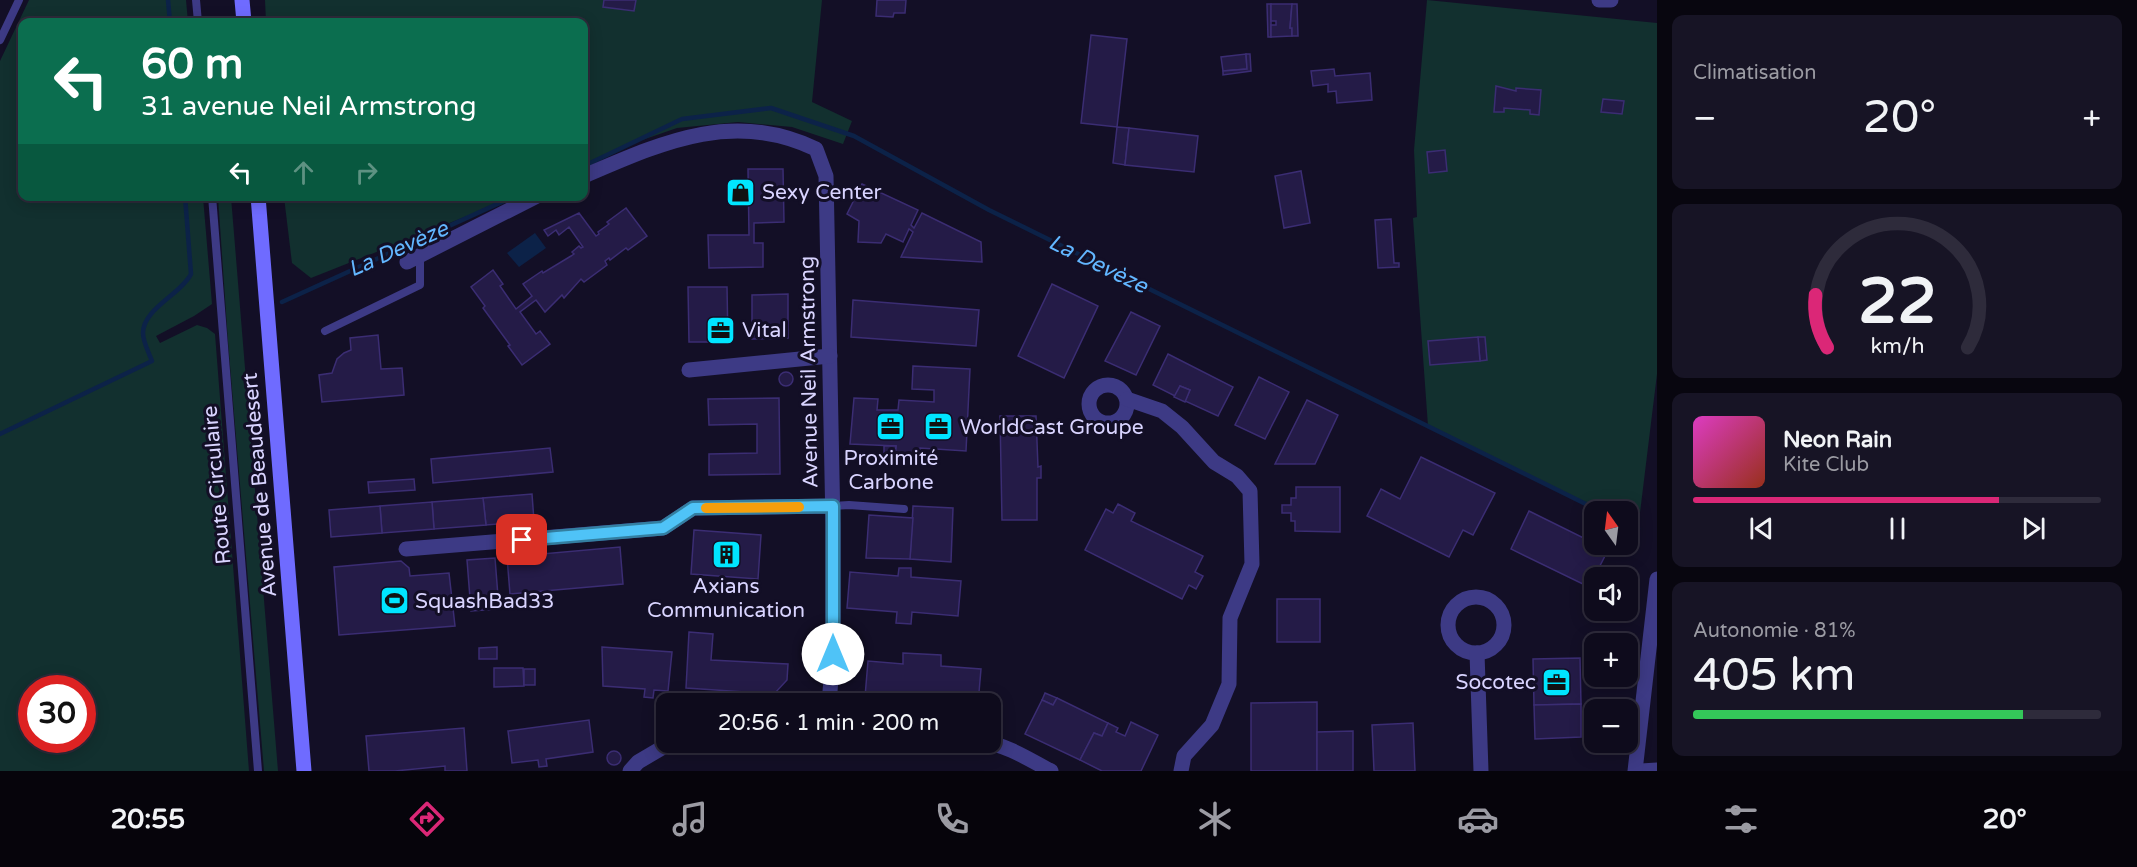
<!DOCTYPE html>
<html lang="fr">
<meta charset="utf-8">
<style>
body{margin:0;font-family:"Varela Round",sans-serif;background:#171425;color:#f1f3f6;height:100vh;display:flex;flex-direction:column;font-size:22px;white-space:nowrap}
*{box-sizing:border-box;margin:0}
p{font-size:20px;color:#9b9ba3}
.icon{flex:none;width:33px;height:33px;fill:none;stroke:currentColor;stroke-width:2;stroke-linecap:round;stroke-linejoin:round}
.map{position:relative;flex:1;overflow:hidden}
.drawer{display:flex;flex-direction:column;gap:15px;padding:15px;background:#08060f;width:480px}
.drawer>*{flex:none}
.guide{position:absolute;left:18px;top:18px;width:570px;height:183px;border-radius:12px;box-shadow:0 3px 15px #0003,0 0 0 2px #2e2b3b;background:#0b6e4f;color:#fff;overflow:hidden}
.needle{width:39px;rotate:346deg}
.tools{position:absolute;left:1584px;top:501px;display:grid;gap:12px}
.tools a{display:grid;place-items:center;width:54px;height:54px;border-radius:12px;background:#0e0b1c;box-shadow:0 3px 15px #0003,0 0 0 2px #2e2b3b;font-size:30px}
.speed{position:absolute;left:18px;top:675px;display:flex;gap:12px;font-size:30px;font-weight:700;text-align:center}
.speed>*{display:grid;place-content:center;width:78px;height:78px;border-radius:50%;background:#0e0b1c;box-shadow:0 3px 15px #0003,0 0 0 2px #2e2b3b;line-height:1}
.speed .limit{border:9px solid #d22;background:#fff;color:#111}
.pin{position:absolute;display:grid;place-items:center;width:51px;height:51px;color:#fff;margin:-26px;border-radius:12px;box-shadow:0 3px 9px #0006}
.me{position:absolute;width:66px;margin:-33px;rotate:0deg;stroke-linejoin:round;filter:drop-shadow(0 0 4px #0008)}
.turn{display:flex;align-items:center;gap:21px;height:126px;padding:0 24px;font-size:27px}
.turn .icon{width:78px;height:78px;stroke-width:2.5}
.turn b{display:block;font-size:42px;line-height:51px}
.lanes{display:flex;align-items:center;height:57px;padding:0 24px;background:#0003;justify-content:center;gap:30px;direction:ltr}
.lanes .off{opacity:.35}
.big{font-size:45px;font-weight:600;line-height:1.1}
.drawer .widget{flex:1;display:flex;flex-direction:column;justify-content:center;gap:9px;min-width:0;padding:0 21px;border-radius:12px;background:#171425}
.drawer .dial{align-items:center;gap:0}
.dial svg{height:156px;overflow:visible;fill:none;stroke:#2e2b3b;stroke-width:7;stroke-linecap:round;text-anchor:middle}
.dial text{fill:#f1f3f6;stroke:none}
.song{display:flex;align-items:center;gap:18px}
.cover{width:72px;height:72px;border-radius:9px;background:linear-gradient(135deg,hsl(310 70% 55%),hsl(10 70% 35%))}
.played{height:6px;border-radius:3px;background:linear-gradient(90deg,#db2777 75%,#2e2b3b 75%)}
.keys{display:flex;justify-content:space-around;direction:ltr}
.heat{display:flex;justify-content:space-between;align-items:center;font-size:33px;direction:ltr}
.charge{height:9px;border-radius:4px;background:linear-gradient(90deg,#34c759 81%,#2e2b3b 0)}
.trip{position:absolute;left:656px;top:693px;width:345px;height:60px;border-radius:12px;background:#0e0b1c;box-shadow:0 3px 15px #0003,0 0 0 2px #2e2b3b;font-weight:600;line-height:60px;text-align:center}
.menu{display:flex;height:96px;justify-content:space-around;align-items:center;background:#06040b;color:#9b9ba3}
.menu .icon{width:42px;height:42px}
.menu .current{color:#db2777}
.menu b{font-size:27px;color:#f1f3f6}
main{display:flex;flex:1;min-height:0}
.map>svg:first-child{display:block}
.green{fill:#12302f;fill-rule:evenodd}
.water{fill:#0c2248}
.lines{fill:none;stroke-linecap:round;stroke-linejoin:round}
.stream{stroke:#0c2248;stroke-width:4.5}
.building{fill:#241b47;stroke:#3b2d73;stroke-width:1.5}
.service{stroke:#3d3a85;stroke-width:8}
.minor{stroke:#3d3a85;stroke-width:15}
.tertiary{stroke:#3d3a85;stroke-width:15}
.secondary{stroke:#6f6bff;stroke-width:15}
.route-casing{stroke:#337fa1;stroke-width:15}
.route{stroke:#4fc3f7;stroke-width:10}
.slow{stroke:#f59e0b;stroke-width:10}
.labels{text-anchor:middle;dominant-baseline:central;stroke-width:6;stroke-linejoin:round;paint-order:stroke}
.poi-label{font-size:21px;fill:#d9d4ff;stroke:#130f26;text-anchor:start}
.street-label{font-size:21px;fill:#d9d4ff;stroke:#130f26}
.water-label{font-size:22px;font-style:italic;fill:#62b6ff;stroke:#130f26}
</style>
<main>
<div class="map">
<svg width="1657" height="771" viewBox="0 0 1657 771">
<rect width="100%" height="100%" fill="#130f26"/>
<g class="green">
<path d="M29,0H186L188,22H22V196L203,197L212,304L194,316L156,336L160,343L197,325L207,328L215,334L249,771H0V61ZM32,688H82V740H32Z"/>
<path d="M265,0H822L812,102L852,121L843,144L792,127L738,122L677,128L622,147L584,166V22H266Z"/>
<path d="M1427,0L1657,23V374L1638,529L1628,524V512L1602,511L1428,426L1413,218L1417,217L1414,150Z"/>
<path d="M218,197H231L278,771H264L228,341Z"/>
<path d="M284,197V196L515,197L311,278L292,263Z"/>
</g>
<path class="water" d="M535,233L546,248L519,267L507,253Z"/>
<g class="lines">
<g class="stream">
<path d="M168,0L170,22"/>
<path d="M584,166L682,119L771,108L854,136L989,210L1602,512"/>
<path d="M282,302L515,196"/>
<path d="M0,434L152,361C149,353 143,342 143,333C143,309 181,294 191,274L185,196"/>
<path d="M1628,524L1638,529"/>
</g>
</g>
<g class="building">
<path d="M604,0H636L634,11L603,7Z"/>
<path d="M877,0H906L905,13H894L893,17L876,16Z"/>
<path d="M1267,4H1271V37H1268Z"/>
<path d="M1271,4H1292L1290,28H1292V36L1271,37V25H1276V21H1271Z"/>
<path d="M1292,4H1297L1298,36H1292V28H1290Z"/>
<path d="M1091,35L1127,39L1117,127L1081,123Z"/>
<path d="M1246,54L1247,69L1223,71L1221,57Z"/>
<path d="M1246,54H1250L1251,71L1223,75V71L1247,69Z"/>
<path d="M1334,69L1335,76L1370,73L1372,100L1337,103L1336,91L1328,92V84L1313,86L1311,71Z"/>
<path d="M1496,86L1516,91V88L1541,90L1539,115L1530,114V110L1504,108V112H1494Z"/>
<path d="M1603,99L1624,101L1622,114L1601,112Z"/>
<path d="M1117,127L1129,128L1125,165L1113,163Z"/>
<path d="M1129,128L1198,136L1194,172L1125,165Z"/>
<path d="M1445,150L1447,171L1429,173L1427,152Z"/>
<path d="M748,169H783L784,222L754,223V243H763V267L709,268L708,235H749Z"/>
<path d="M1301,171L1310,223L1284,228L1275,176Z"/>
<path d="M862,184L918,210L911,225L914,228L922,213L981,242L982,262L901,257L913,232L909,229L903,242L886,234L881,243L858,242L859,221L847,214Z"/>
<path d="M626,208L647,236L628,250L626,248L610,260L609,258L605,261L607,265L584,282L581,279L564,298L562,295L545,312L536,300L520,312L536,334L540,331L550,344L522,365L508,346L510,345L483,308L485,306L471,287L493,270L503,284L500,286L516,309L532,296L523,284L542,271L543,273L571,256L574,254L572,252L579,246L581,248L583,247L569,227L559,235L556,230L548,236L544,230L579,213L596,236L599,234L598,232L609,224L607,222Z"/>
<path d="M1391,219L1394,263H1399V267L1378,268L1375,220Z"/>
<path d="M1052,284L1098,306L1064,378L1018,356Z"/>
<path d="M688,287H727L728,342H689Z"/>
<path d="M788,294V338L752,339V295Z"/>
<path d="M853,300L979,310L976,346L851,337Z"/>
<path d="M1131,312L1160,326L1136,375L1105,361Z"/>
<path d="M378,335L381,369L402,368L404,395L322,402L319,375L332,373L337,359L344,353L351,350L350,338Z"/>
<path d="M1478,337H1485L1487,360L1480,361Z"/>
<path d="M1478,337L1480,361L1430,365L1428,341Z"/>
<path d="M1168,354L1233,387L1218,416L1185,401L1190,390L1180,386L1175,396L1153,385Z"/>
<path d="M913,366L970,369L966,451L920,448L919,459L895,458L896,446L850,444L854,398L878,399L877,410H898L899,400L934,402V390L912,389Z"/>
<circle cx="786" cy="379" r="7"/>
<path d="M1259,377L1289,392L1265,439L1235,425Z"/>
<path d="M1180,386L1190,390L1185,402L1174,397Z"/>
<path d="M779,398L780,474L709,475V454L757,453V424L709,425L708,399Z"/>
<path d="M1307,400L1338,415L1315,464H1275Z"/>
<path d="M1000,416H1036L1038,467L1041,466V478H1037V520H1002Z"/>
<path d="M884,446H896L895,454H884Z"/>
<path d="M550,448L553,472L433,483L431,459Z"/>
<path d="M1421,457L1495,493L1473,535L1463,530L1449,557L1367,516L1381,489L1400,499Z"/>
<path d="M414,479L415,490L369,493L368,482Z"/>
<path d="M1296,487H1340V532L1295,531V521H1291V513H1282V505H1291V498H1296Z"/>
<path d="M532,494L534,521L486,525L483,498Z"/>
<path d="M483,498L486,525L434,529L432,502Z"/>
<path d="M432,502L434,529L382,533L380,506Z"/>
<path d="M1118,504L1135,513L1131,521L1203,556L1195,572L1203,576L1196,589L1189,585L1182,599L1085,550L1106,509L1113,513Z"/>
<path d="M380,506L382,533L331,537L329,510Z"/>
<path d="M913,506L953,508L951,562L910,559Z"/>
<path d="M1529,511L1608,550L1589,587L1511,549Z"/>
<path d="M869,515L913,518L910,559L866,558Z"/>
<path d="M694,530L761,535L758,579L691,574Z"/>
<path d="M620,547L623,584L510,594L507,557Z"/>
<path d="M495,558L499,609L471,611L467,560Z"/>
<path d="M401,561L409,568L410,576L449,573L455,626L339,635L334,567Z"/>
<path d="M899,568H911V577L961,581L958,616L912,612L911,624L896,623L897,612L847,608L850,572L898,576Z"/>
<rect x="1277" y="599" width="43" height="43"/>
<path d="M689,632L713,634L711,660L788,664L787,680L774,694L686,688Z"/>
<path d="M497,647V659H479V648Z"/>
<path d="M602,647L672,652L668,691L654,690L653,698L644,697L645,689L603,686Z"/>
<path d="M903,653L941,655V666L981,669L978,704L865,697L868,661L903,664Z"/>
<path d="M1580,658L1581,704L1534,705L1533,659Z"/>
<path d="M494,668H523L524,686L494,687Z"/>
<rect x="524" y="669" width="11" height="16"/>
<path d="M1045,693L1057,698L1053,705L1042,700Z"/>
<path d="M1057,698L1108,723L1102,736L1094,733L1080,760L1025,734L1042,700L1053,705Z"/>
<path d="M1317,702V771H1251V703Z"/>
<path d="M1581,704V737L1535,739L1534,705Z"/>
<path d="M589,720L593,752L546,759L547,766L539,767L538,760L512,763L508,731Z"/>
<path d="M1131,722L1158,735L1141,771H1102L1080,760L1094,733L1102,736L1108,723L1118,728L1116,732L1125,736Z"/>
<path d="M1413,723L1415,771H1374L1372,725Z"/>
<path d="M464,728L467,771H445V766L395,771H369L366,736Z"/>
<path d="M1353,731V771H1317V732Z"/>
<circle cx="614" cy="758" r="7"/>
</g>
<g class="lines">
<g class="service">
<path d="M196,0L198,22"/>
<path d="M0,40L19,0"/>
<path d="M212,196L258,771"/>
<path d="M325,331L420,285V256"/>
<path d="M833,506L849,505L904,509"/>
</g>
<g class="minor">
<path d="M1599,0H1611"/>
<path d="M584,176C661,143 733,109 816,149L826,176L833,525V654L829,704"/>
<path d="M407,262L537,196"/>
<path d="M689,370L830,356"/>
<circle cx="1108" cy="404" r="19"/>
<path d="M1127,399L1162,411L1182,427L1214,462L1237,476L1250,491L1252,564L1230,618L1229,684L1212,725L1184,756L1181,771"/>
<path d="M406,549L663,528L693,508L833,506"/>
<circle cx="1476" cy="625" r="28"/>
<path d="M1477,653L1481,771"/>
<path d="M984,742C1007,745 1030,760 1051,771"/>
<path d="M630,771L638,762L672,742"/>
<path d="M1641,771L1657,770"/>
</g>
<path class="tertiary" d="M1635,771L1657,579"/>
<g class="secondary">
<path d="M242,0L244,22"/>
<path d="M258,196L304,771"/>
</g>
</g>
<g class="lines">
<defs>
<path id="route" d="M522,540L663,528L693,508L833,506V654"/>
</defs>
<use href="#route" class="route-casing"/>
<use href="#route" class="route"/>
<path class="slow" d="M706,508L799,507"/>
</g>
<defs>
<symbol id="shop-square" viewBox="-11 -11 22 22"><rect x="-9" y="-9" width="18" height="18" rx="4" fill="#00e5ff" stroke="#130f26"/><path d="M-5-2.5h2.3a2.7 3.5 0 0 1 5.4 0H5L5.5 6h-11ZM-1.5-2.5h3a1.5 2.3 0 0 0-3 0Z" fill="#111"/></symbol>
<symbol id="office-square" viewBox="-11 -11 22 22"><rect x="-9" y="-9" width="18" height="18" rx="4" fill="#00e5ff" stroke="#130f26"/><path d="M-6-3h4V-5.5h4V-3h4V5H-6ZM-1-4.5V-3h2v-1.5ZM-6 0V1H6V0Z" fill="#111"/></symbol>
<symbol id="building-square" viewBox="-11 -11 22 22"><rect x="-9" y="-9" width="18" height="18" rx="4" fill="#00e5ff" stroke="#130f26"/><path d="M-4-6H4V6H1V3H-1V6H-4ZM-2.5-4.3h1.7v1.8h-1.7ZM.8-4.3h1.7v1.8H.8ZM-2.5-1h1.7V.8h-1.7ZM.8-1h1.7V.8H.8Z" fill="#111"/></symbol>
<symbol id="stadium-square" viewBox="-11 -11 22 22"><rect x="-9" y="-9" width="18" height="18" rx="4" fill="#00e5ff" stroke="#130f26"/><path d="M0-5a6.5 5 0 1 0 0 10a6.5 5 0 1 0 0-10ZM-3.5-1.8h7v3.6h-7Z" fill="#111"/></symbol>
</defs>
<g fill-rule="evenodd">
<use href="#shop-square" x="724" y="176" width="33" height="33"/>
<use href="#office-square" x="704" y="314" width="33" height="33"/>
<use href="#office-square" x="874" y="410" width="33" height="33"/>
<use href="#office-square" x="922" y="410" width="33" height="33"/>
<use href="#building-square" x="710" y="538" width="33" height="33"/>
<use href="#stadium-square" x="378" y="584" width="33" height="33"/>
<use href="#office-square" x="1540" y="666" width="33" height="33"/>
</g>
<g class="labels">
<g class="poi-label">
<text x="762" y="192">Sexy Center</text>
<text x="742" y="330">Vital</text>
<text x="960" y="427">WorldCast Groupe</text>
<text x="891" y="458" text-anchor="middle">Proximité<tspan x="891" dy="24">Carbone</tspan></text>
<text x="726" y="586" text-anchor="middle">Axians<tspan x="726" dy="24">Communication</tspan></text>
<text x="415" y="601">SquashBad33</text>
<text x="1536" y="682" text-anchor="end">Socotec</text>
</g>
<g class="street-label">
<text transform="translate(809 372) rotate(-91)">Avenue Neil Armstrong</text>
<text transform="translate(217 485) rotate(-95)">Route Circulaire</text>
<text transform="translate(260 485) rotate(-95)">Avenue de Beaudesert</text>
</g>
<g class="water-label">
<text transform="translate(398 249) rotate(-24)">La Devèze</text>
<text transform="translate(1098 264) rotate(26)">La Devèze</text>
</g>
</g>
</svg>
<div class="tools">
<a><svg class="needle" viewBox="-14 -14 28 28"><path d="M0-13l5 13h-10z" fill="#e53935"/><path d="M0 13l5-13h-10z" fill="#9b9ba3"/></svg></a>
<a><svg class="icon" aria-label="sound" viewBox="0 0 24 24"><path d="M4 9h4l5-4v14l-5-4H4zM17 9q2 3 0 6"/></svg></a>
<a>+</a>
<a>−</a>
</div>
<div class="speed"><div class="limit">30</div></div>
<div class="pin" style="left:522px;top:540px;background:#d93025"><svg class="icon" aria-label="arrive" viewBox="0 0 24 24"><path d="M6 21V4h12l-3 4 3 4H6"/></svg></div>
<svg class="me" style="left:833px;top:654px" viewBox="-20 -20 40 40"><circle r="19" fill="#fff"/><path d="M0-13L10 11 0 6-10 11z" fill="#4fc3f7"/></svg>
<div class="trip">20:56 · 1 min · 200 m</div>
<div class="guide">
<div class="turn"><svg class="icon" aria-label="left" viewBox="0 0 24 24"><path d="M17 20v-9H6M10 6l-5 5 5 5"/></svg><div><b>60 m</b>31 avenue Neil Armstrong</div></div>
<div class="lanes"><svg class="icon" aria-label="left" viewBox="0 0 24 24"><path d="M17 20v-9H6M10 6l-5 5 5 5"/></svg><svg class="icon off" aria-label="ahead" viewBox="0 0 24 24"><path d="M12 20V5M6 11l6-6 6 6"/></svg><svg class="icon off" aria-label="right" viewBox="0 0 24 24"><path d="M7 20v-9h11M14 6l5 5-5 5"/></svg></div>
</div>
</div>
<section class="drawer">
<div class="widget"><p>Climatisation</p>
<div class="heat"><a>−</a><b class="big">20°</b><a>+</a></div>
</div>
<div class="widget dial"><svg viewBox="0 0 100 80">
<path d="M14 69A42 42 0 1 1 86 69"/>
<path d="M14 69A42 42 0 0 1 8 42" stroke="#db2777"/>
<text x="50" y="56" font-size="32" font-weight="700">22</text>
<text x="50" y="72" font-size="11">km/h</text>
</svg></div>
<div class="widget">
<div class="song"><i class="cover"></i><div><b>Neon Rain</b><p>Kite Club</p></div></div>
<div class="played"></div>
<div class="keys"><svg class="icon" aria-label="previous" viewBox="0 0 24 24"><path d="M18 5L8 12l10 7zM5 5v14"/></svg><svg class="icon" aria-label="pause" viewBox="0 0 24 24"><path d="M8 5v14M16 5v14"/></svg><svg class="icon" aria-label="next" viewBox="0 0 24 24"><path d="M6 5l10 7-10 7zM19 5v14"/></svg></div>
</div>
<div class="widget"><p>Autonomie · 81%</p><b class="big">405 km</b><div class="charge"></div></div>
</section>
</main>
<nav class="menu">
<b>20:55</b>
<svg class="icon current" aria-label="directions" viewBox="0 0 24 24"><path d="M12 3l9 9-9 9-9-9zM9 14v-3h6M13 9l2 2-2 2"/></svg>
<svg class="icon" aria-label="music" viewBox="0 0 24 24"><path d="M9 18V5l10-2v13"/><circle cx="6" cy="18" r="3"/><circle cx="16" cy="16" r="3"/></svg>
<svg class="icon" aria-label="phone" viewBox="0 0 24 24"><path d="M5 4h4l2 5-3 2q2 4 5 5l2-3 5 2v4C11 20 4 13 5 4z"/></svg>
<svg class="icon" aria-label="climate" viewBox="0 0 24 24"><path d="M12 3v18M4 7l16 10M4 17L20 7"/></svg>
<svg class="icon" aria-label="car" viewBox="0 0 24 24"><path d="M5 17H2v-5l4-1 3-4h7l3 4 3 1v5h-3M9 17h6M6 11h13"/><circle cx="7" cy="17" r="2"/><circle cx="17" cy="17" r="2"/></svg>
<svg class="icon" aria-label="filters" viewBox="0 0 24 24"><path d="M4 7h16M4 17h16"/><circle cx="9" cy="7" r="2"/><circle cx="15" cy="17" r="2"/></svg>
<b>20°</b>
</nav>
